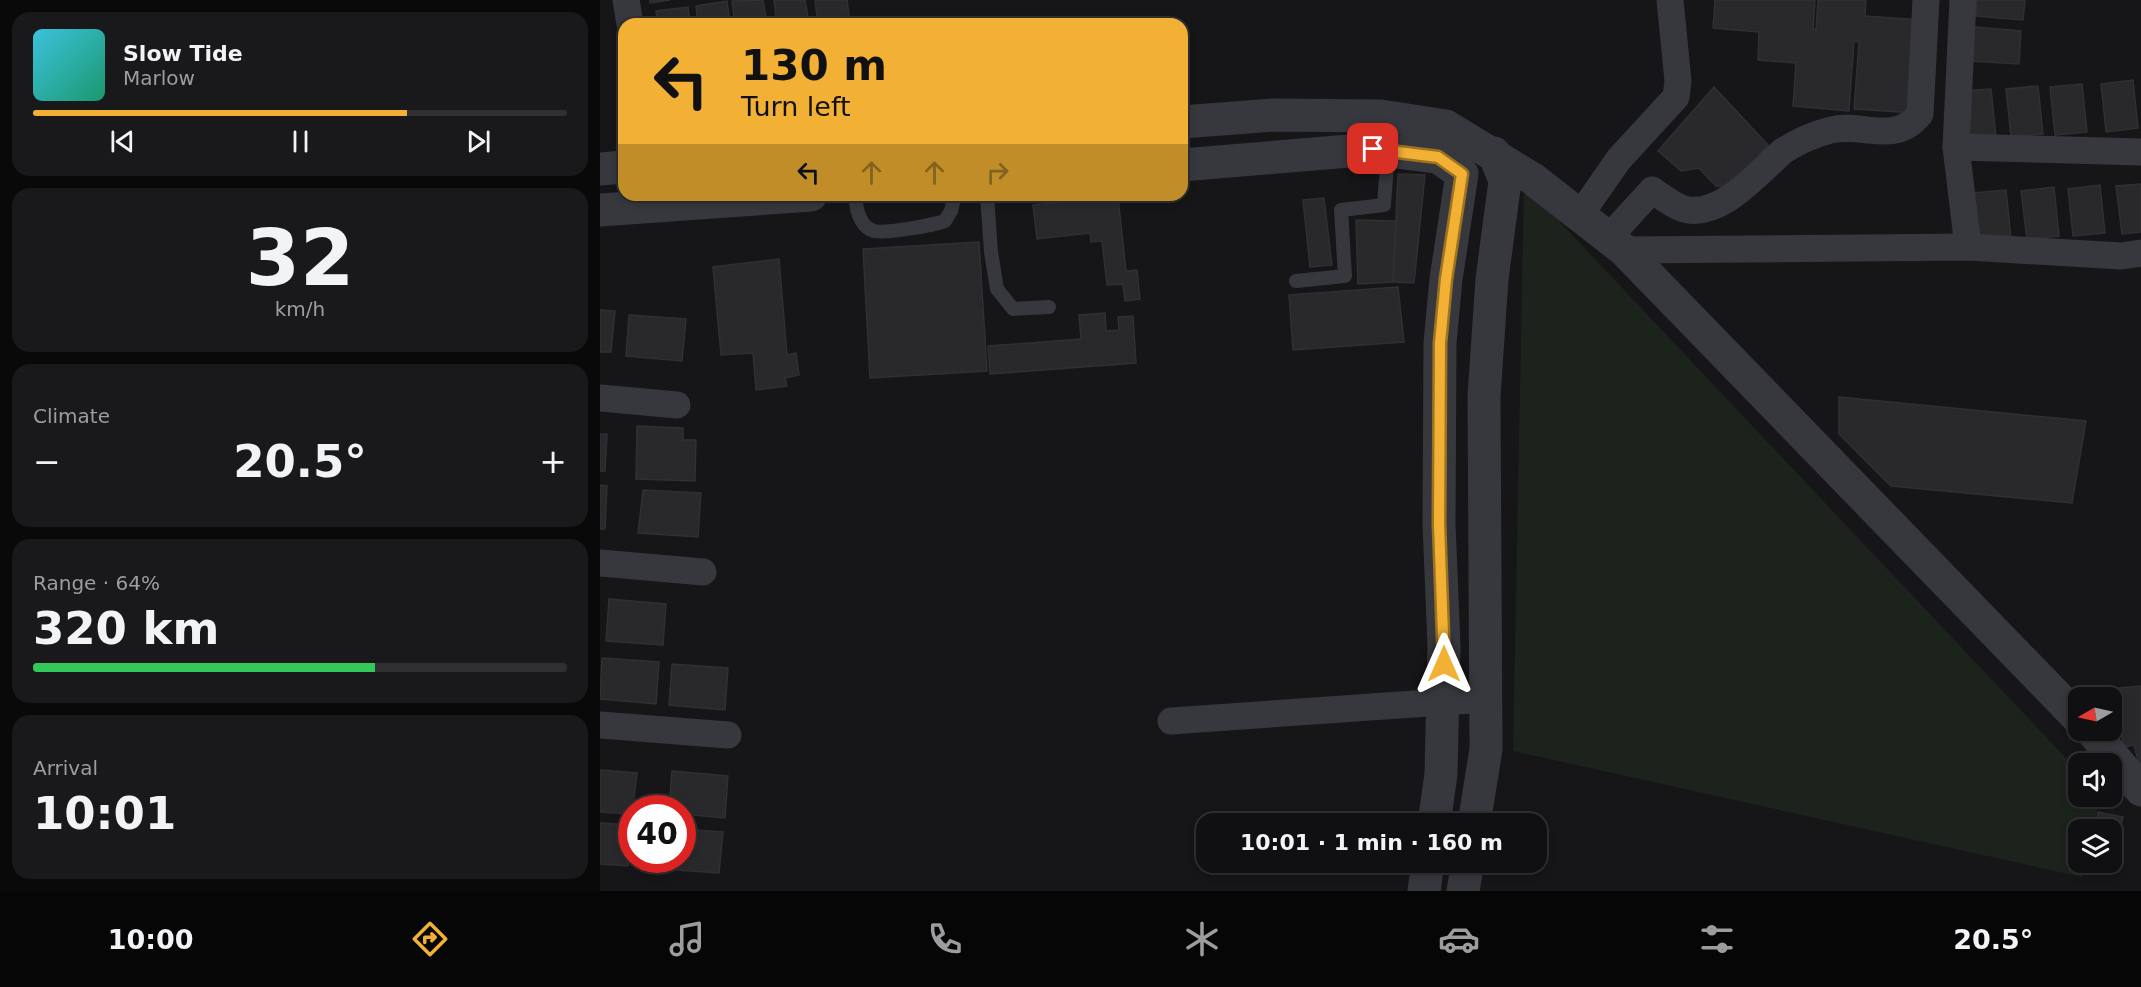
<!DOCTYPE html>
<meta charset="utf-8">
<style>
body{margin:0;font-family:"DejaVu Sans",sans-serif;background:#19191b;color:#f1f3f6;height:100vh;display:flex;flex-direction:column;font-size:22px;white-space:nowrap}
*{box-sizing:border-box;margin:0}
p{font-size:20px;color:#9c9d9f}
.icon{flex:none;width:33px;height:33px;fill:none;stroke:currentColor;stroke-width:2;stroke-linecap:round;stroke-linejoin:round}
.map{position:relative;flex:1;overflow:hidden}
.details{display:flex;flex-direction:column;gap:12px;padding:12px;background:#09090a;width:600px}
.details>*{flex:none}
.banner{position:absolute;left:18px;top:18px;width:570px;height:183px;border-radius:18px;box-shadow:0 3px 9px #0003,0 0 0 2px #303032;background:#f2b134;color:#111;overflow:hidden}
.needle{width:39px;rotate:261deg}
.fabs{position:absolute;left:1468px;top:687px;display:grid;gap:12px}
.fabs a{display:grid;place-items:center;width:54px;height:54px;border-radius:12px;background:#101012;box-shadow:0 3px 9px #0003,0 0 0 2px #303032;font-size:30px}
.speed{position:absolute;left:18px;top:795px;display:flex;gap:12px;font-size:30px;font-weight:700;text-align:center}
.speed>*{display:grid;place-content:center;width:78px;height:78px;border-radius:50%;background:#101012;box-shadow:0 3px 9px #0003,0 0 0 2px #303032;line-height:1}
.speed .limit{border:9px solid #d22;background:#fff;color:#111}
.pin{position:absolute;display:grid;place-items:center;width:51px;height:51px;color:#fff;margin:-26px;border-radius:12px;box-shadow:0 3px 9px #0006}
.me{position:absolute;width:66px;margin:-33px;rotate:0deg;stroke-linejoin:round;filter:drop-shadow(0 0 4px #0008)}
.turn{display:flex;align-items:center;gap:21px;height:126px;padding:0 24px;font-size:27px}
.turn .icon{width:78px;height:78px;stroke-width:2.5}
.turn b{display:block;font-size:42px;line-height:51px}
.lanes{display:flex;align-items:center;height:57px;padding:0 24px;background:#0003;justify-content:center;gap:30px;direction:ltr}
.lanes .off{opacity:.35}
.big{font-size:45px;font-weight:700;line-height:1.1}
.details .card{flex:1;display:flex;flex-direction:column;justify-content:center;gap:9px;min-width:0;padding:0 21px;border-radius:18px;background:#19191b}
.details .dial{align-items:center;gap:0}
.dial b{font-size:78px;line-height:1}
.song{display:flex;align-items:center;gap:18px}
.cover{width:72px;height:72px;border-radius:9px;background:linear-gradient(135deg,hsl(190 70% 55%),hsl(160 70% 35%))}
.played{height:6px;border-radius:3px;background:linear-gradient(90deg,#f2b134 70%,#303032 70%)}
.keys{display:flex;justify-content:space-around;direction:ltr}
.heat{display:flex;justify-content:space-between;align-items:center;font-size:33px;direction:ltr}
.charge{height:9px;border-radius:4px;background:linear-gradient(90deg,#34c759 64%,#303032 0)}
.trip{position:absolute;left:596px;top:813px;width:351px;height:60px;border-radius:18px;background:#101012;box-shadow:0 3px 9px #0003,0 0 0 2px #303032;font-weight:700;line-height:60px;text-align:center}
.tab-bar{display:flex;height:96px;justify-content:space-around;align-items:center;background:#060607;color:#9c9d9f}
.tab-bar .icon{width:42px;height:42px}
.tab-bar .current{color:#f2b134}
.tab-bar b{font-size:27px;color:#f1f3f6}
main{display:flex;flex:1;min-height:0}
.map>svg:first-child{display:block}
.green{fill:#1c231d}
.building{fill:#29292c;stroke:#303034;stroke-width:1.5}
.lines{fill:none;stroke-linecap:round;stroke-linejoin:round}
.service{stroke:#37383d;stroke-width:14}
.minor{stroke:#37383d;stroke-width:27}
.tertiary{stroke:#37383d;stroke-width:33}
.route-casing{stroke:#9d7322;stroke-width:15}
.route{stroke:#f2b134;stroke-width:10}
</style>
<main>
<section class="details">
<div class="card">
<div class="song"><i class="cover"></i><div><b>Slow Tide</b><p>Marlow</p></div></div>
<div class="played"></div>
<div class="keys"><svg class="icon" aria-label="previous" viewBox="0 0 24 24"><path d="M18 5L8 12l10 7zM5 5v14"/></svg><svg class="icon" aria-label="pause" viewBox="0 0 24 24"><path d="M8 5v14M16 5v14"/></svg><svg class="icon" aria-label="next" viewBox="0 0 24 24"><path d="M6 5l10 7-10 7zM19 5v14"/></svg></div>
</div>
<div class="card dial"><b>32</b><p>km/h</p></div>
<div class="card"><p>Climate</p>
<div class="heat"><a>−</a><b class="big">20.5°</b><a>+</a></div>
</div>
<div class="card"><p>Range · 64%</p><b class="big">320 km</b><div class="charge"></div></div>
<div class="card"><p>Arrival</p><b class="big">10:01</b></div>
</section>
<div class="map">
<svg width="1541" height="891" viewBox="0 0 1541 891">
<rect width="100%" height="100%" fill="#161618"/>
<path class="green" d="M924,184L1479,772V796L1500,797L1493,829L1479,830V862L1485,863L1482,877L913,751Z"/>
<g class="building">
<path d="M50,0H70L50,3Z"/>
<path d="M163,0L167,24H135L132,1Z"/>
<path d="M174,0H205L209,24H177Z"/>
<path d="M215,0H247L250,24H218Z"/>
<path d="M1115,0H1215L1213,29L1216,30L1218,0H1266L1265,16L1322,20L1315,113L1254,109L1259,42L1254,41L1249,111L1193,106L1196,63L1158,60L1159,32L1113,28Z"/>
<path d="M1377,0H1425L1423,20L1376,16Z"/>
<path d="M127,1L130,24H98L96,6Z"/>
<path d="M88,7L90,24H58L56,11Z"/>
<path d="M1374,27L1421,31L1419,64L1371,61Z"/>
<path d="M1533,80L1538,128L1506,132L1501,84Z"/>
<path d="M1482,84L1487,132L1455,135L1450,87Z"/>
<path d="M1438,86L1443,134L1411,137L1406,89Z"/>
<path d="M1114,87L1168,145L1135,186H1116L1099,168L1081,171L1058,151Z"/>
<path d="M1391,89L1396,137L1365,140L1361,91Z"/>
<path d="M798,174L825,175L814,283L793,282Z"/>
<path d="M1541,184V232L1522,234L1516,186Z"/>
<path d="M1500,185L1505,233L1473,236L1468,189Z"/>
<path d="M1454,187L1459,236L1427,239L1421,191Z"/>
<path d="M1406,190L1411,238L1379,242L1373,193Z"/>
<path d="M518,197L526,271L537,270L540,299L525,301L523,284L507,285L502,241L491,242L490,233L437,239L433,205Z"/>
<path d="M724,198L732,265L710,267L703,200Z"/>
<path d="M756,220L796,221L793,282L758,284Z"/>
<path d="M379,242L387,371L270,378L263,249Z"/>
<path d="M179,259L187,355L196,353L199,375L185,378L187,386L156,390L153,353L121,355L113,267Z"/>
<path d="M798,287L804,342L693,350L689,295Z"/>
<path d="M0,310L15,311L11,352H0Z"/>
<path d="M505,313L506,331L519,330L518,317L533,316L536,363L390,374L388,346L481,339L479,315Z"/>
<path d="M29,315L86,319L82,361L26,356Z"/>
<path d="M1239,397L1486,421L1472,503L1291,486L1239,434Z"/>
<path d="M37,426L83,428V440H96L95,481L36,479Z"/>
<path d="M0,434H7L5,471H0Z"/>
<path d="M0,485L7,486L5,529H0Z"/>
<path d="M43,490L101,493L98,537L38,533Z"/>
<path d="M9,599L66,604L63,645L6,641Z"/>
<path d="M2,658L59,662L56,704L0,699Z"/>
<path d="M72,664L128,668L125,710L69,705Z"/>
<path d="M1541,686V771L1534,745L1523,747L1519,688Z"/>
<path d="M0,770L37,773L32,814L0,812Z"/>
<path d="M72,771L128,776L125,818L82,814V808H69Z"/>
<path d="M1498,812L1523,817L1513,864L1504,862H1512V830H1495Z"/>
<path d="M0,823L31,825L28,866L0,864Z"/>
<path d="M82,829L123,832L119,873L63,869L64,860H82Z"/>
</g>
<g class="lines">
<g class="service">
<path d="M255,195C256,208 260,227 274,231C286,234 333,225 345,221L351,211L355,195"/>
<path d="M387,195L391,252L397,289L413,309L449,307"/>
<path d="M696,281L745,276L741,210L784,205L788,151"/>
</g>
<g class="minor">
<path d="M26,0L30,24"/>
<path d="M1363,0L1356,147L1368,247"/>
<path d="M1356,147L1541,152"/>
<path d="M980,215L1019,159L1076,97L1078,81L1070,0"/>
<path d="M1010,236L1052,190C1061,196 1073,206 1084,209C1120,219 1158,173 1183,151C1197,142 1215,134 1231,130C1264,122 1294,146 1320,114L1326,0"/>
<path d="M1024,250L1368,247L1521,256L1541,253"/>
<path d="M0,398L77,405"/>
<path d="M0,563L103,572"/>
<path d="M571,721L886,699"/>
<path d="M0,725L128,735"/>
</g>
<g class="tertiary">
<path d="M582,122L674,115L781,116L846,126L933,179L1024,250L1479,719"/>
<path d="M582,165L773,149L838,157L862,174L846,279L840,343L839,524L844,646L841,774L834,824"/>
<path d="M0,169L24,167"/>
<path d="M0,210L211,195"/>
<path d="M1491,730L1541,790"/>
<path d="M874,824L886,749L884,396L892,279L905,181L894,153"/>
<path d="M824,891L828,862"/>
<path d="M863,891L868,862"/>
</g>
</g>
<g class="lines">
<defs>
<path id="route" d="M773,149L838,157L862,174L846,279L840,343L839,524L844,664"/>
</defs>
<use href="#route" class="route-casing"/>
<use href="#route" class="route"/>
</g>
</svg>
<div class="fabs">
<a><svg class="needle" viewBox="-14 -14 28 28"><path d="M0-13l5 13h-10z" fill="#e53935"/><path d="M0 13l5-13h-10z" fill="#9c9d9f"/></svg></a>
<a><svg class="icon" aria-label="sound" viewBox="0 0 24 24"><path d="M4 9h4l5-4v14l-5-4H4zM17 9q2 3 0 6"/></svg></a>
<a><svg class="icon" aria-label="layers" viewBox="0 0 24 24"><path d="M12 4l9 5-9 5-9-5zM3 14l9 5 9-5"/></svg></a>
</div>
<div class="speed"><div class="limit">40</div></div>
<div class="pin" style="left:773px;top:149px;background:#d93025"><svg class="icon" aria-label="arrive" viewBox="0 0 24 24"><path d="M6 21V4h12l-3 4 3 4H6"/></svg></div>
<svg class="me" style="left:844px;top:664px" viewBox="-20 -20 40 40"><path d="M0-17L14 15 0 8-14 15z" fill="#f2b134" stroke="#fff" stroke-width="4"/></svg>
<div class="trip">10:01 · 1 min · 160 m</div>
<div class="banner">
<div class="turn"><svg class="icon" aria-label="left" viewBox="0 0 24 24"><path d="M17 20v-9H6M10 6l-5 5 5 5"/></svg><div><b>130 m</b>Turn left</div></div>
<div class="lanes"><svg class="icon" aria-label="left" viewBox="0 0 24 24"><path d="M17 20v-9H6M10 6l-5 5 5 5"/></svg><svg class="icon off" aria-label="ahead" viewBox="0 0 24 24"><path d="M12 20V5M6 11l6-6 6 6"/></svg><svg class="icon off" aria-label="ahead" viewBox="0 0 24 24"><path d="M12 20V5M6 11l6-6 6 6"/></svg><svg class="icon off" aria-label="right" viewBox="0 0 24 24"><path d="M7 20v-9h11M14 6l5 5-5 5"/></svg></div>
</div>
</div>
</main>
<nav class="tab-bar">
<b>10:00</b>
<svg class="icon current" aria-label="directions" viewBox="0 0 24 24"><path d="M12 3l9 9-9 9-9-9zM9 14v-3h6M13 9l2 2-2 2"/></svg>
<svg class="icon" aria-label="music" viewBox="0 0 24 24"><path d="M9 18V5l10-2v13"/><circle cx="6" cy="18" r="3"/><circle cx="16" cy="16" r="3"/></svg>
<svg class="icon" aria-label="phone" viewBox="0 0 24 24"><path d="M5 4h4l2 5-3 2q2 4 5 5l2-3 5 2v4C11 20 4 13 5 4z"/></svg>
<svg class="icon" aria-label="climate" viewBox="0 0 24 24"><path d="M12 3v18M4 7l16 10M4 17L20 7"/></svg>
<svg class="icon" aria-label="car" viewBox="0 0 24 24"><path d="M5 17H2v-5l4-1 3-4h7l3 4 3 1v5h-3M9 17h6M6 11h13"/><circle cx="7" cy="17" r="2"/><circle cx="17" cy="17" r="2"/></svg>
<svg class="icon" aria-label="filters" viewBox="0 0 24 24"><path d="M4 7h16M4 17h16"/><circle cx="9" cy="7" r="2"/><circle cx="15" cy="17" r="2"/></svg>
<b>20.5°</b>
</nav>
